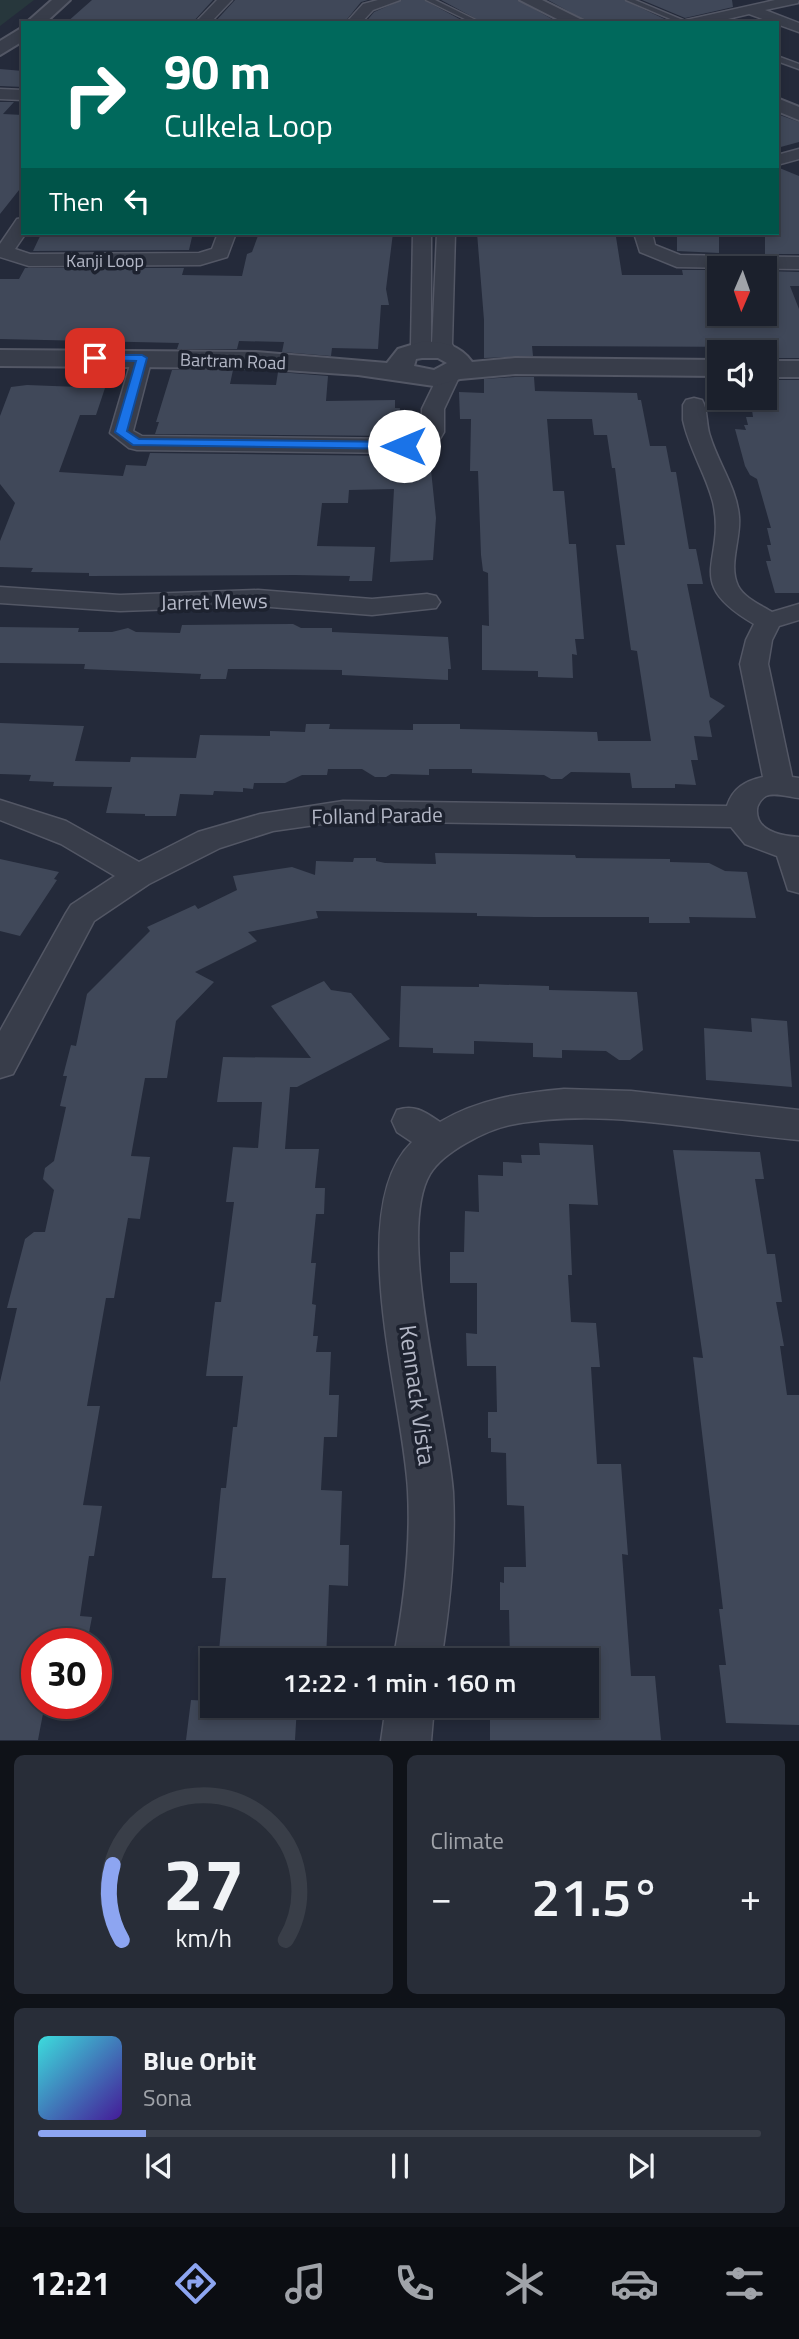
<!DOCTYPE html>
<meta charset="utf-8">
<style>
body{margin:0;font-family:"Titillium Web",sans-serif;background:#282d38;color:#f1f3f6;height:100vh;display:flex;flex-direction:column;font-size:26px;white-space:nowrap}
*{box-sizing:border-box;margin:0}
p{font-size:23px;color:#a0a3a9}
.icon{flex:none;width:38px;height:38px;fill:none;stroke:currentColor;stroke-width:2;stroke-linecap:round;stroke-linejoin:round}
.map{position:relative;height:1741px;overflow:hidden}
.sheet{display:flex;flex-direction:column;gap:14px;padding:14px;background:#0f1218;flex:1}
.sheet>*{flex:none}
.hud{position:absolute;left:21px;top:21px;width:758px;height:214px;border-radius:0px;box-shadow:0 4px 10px #0003,0 0 0 2px #393e48;background:#00695c;color:#fff;overflow:hidden}
.needle{width:46px;rotate:182deg}
.tools{position:absolute;left:707px;top:256px;display:grid;gap:14px}
.tools a{display:grid;place-items:center;width:70px;height:70px;border-radius:0px;background:#1b202c;box-shadow:0 4px 10px #0003,0 0 0 2px #393e48;font-size:35px}
.speed{position:absolute;left:21px;top:1628px;display:flex;gap:14px;font-size:35px;font-weight:700;text-align:center}
.speed>*{display:grid;place-content:center;width:91px;height:91px;border-radius:50%;background:#1b202c;box-shadow:0 4px 10px #0003,0 0 0 2px #393e48;line-height:1}
.speed .limit{border:10px solid #d22;background:#fff;color:#111}
.pin{position:absolute;display:grid;place-items:center;width:60px;height:60px;color:#fff;margin:-30px;border-radius:14px;box-shadow:0 4px 10px #0006}
.me{position:absolute;width:77px;margin:-38px;rotate:270deg;stroke-linejoin:round;filter:drop-shadow(0 0 5px #0008)}
.turn{display:flex;align-items:center;gap:24px;height:147px;padding:0 28px;font-size:32px}
.turn .icon{width:91px;height:91px;stroke-width:2.5}
.turn b{display:block;font-size:49px;line-height:60px}
.then{display:flex;align-items:center;height:66px;padding:0 28px;background:#0003;gap:14px;font-size:26px}
.big{font-size:52px;font-weight:600;line-height:1.1}
.sheet .card{flex:1;display:flex;flex-direction:column;justify-content:center;gap:10px;min-width:0;padding:0 24px;border-radius:10px;background:#282d38}
.sheet .dial{align-items:center;gap:0}
.dial svg{height:182px;overflow:visible;fill:none;stroke:#393e48;stroke-width:7;stroke-linecap:round;text-anchor:middle}
.dial text{fill:#f1f3f6;stroke:none}
.song{display:flex;align-items:center;gap:21px}
.cover{width:84px;height:84px;border-radius:10px;background:linear-gradient(135deg,hsl(180 70% 55%),hsl(260 70% 35%))}
.played{height:7px;border-radius:4px;background:linear-gradient(90deg,#8da5f1 15%,#393e48 15%)}
.keys{display:flex;justify-content:space-around;direction:ltr}
.heat{display:flex;justify-content:space-between;align-items:center;font-size:38px;direction:ltr}
.sheet .tiles{flex:1;display:grid;gap:14px;grid-template-columns:1fr 1fr}
.card:last-child{grid-column:span 2}
.trip{position:absolute;left:200px;top:1648px;width:399px;height:70px;border-radius:0px;background:#1b202c;box-shadow:0 4px 10px #0003,0 0 0 2px #393e48;font-weight:600;line-height:70px;text-align:center}
.tab-bar{display:flex;height:112px;justify-content:space-around;align-items:center;background:#0b0d12;color:#a0a3a9}
.tab-bar .icon{width:49px;height:49px}
.tab-bar .selected{color:#8da5f1}
.tab-bar b{font-size:32px;color:#f1f3f6}
.map>svg:first-child{display:block}
.green{fill:#27373c}
.building{fill:#404859}
.lines{fill:none;stroke-linecap:round;stroke-linejoin:round}
.service-casing{stroke:#535765;stroke-width:3}
.minor-casing{stroke:#535765;stroke-width:3}
.tertiary-casing{stroke:#535765;stroke-width:4}
.service{fill:#383d4a;fill-rule:evenodd}
.minor{fill:#383d4a;fill-rule:evenodd}
.tertiary{fill:#383d4a;fill-rule:evenodd}
.route{fill:#1a73e8;stroke:#114b97;stroke-width:2}
.labels{text-anchor:middle;dominant-baseline:central;stroke-width:7;stroke-linejoin:round;paint-order:stroke}
.far-street-label{font-size:18px;fill:#b3b7c6;stroke:#1d222f}
.street-label{font-size:21px;fill:#b3b7c6;stroke:#1d222f}
.near-street-label{font-size:24px;fill:#b3b7c6;stroke:#1d222f}
</style>
<div class="map">
<svg width="799" height="1741" viewBox="0 0 799 1741">
<rect width="100%" height="100%" fill="#242a3a"/>
<path class="green" d="M0,0H34L0,26Z"/>
<g class="building">
<path d="M92,0H213L192,23H66Z"/>
<path d="M235,0H368L361,2L344,23H214Z"/>
<path d="M402,0H424L467,23H365L374,12Z"/>
<path d="M441,0H518L559,23H484Z"/>
<path d="M548,0H624L673,23H590Z"/>
<path d="M642,0H732L733,7L685,18Z"/>
<path d="M0,69L23,71V87L0,86Z"/>
<path d="M0,102H14L3,114L23,115V185L0,214Z"/>
<path d="M777,114L799,122V142L777,148Z"/>
<path d="M777,167L799,176V254H765V233H777Z"/>
<path d="M259,233H393L386,289L389,305H381L378,349L332,348L331,356L282,352L284,342L239,341L237,349H177L179,343L0,339V279H19L25,268H184L182,275L242,276L247,254L252,252Z"/>
<path d="M477,233H613L616,237L622,275H683L682,270H719V322L765,323V271L799,272V286H790L799,309V358H765V347L532,346L533,356L484,358V320Z"/>
<path d="M677,233H719V253L677,251Z"/>
<path d="M41,234L108,236L192,237L189,250L33,251Z"/>
<path d="M172,370H233L230,384L276,385L278,372L328,376L326,401L395,400V408H400L398,436L155,434L159,422H156Z"/>
<path d="M515,377H534L535,391L637,393L638,400H641L650,446H666L671,472H676L689,549H696L703,584H687L710,697L725,706L709,721L712,737L694,736L698,760H691L696,785L675,784V788H632L630,773L571,772L562,779H551L544,775L472,773V769H429V775L391,774L386,777H375L362,769H328L327,775H302L285,783H254L253,789L243,788V792L214,791L213,795L180,794L176,816H145V814L106,813L112,787L53,786L54,782L29,781L31,775L0,774V723L84,726L75,761L130,762L131,757L196,758L200,735L270,736V731L305,732L306,724H330L329,729L413,730V724H460V729L597,732L598,741H651L637,651L631,650L616,545H625L615,468H612L607,435H594L592,419H547L553,491H564L569,544H576L584,639H575L577,655L572,654L573,678L538,677V671L482,670V625L489,626L488,573L483,571L481,555L478,471H470L471,419H460L459,392L484,393V379Z"/>
<path d="M765,380H799V593H775L766,561H771L767,545H771L767,528H771L757,479L750,475L745,466L735,429L746,430L744,425H748L746,417H753L750,397H765Z"/>
<path d="M27,385L105,388L96,415H80L59,472L123,476L126,465L146,466L150,453L396,456V467L416,466V471L431,470L436,518L433,560L390,562L394,489L349,490L348,503H322L317,546L375,547L372,581H349L350,576L295,575L89,576V573L31,572L33,568L0,567V541L15,503L0,484V416L11,387Z"/>
<path d="M293,624L301,628H332V632L448,637L451,669H448V680L342,675V670L260,669H228L226,679H200L201,674L84,669L85,664L0,663V627L79,628L78,632H112L128,628L136,632L180,633L182,625Z"/>
<path d="M435,853L575,855L576,858L670,859V862L709,863L725,871L747,872L756,918L689,917L690,923H649V917H535L477,916V913L316,911L318,918L248,932L257,941L195,972L214,982L176,1021L167,1078H145L131,1156L150,1157L140,1219L128,1218L114,1298H106L87,1406H100L83,1505L102,1506L94,1556H89L80,1616L92,1617L87,1643H37V1703H45L38,1740H0V1382L17,1308H7L25,1239L34,1232H45L54,1190L43,1179L45,1168L54,1161L66,1107L60,1106L67,1076H63L71,1045L76,1046L87,994L150,931L147,927L195,905L198,909L237,890L233,876L292,867L315,875L316,861L353,862L354,858H376V861L385,863L436,864Z"/>
<path d="M0,859L59,872L54,879L57,880L20,936L0,931Z"/>
<path d="M324,981L331,990L351,993L390,1039L297,1087H290L285,1149H319L315,1188H325L324,1214H316L311,1263H316L312,1304L316,1305L313,1336H318L316,1352H331L329,1395H339L337,1437H324L321,1490L342,1491L340,1545H349L348,1586L329,1585L326,1661H218L226,1578H212L221,1488H226L233,1427H237L243,1376H206L215,1302H221L234,1202H226L233,1147L258,1148L262,1102H217L223,1057L311,1058L271,1006Z"/>
<path d="M479,984L549,986V990L637,992L643,1050L630,1060H619L606,1051L562,1050V1058L533,1057V1043L474,1041V1054L433,1053V1048L399,1047L401,986L479,987Z"/>
<path d="M751,1018L787,1021L792,1087L706,1080L704,1028L752,1032Z"/>
<path d="M539,1143L593,1145L598,1205L569,1204L572,1275H568L571,1322L596,1323L600,1367H591L597,1464H621L628,1555L622,1554L631,1676H655L661,1740H490V1706H586V1661H510L509,1610H500V1582L504,1583V1567H526L524,1506L507,1505L506,1453L491,1452V1438H488V1412H497L496,1366H467L466,1333L477,1334V1283H450V1252H464L465,1211L479,1212L478,1175L503,1176V1162L522,1163L521,1155H540Z"/>
<path d="M673,1150L760,1152L764,1179H755L767,1254H775L782,1302H776L784,1346H780L787,1395H799V1725L726,1723L719,1665H726L719,1609H723L693,1357L703,1358Z"/>
<path d="M191,1700L212,1701V1706H297L295,1740H186Z"/>
</g>
<g class="lines">
<defs>
<g id="service">
<path d="M426,0H435L482,23H473Z"/>
<path d="M626,0H635L690,23H680Z"/>
<path d="M777,56L799,64V69L777,61Z"/>
</g>
<g id="minor">
<path d="M217,0H232L210,23H195Z"/>
<path d="M378,0H400L373,10L361,23H346L363,4Z"/>
<path d="M775,0H799L798,3L765,10L799,23V32L749,14L711,23H684L686,20Z"/>
<path d="M0,89L23,90V100L0,99Z"/>
<path d="M799,149V159L777,165V155Z"/>
<path d="M23,218V233H26L15,249L30,254L199,253L212,249L218,233H236L227,257L200,265L29,266L0,257V244L17,219Z"/>
<path d="M413,233H431V345L428,349H414L411,345Z"/>
<path d="M437,233H455L452,344L457,352L454,356H440L432,344Z"/>
<path d="M634,233H652L655,245L680,255L799,257V269L677,267L640,252Z"/>
<path d="M142,352L149,354L152,358L133,431L142,436L401,439L422,431V409L441,370H457L460,375L444,409V432L441,437L437,442L403,453L137,450L129,448L110,433L132,358L135,354Z"/>
<path d="M694,398L702,400C708,410 706,425 710,436C718,463 737,488 739,517C741,539 728,565 738,586C744,598 761,605 772,612L799,604V620L779,626L772,640L768,664L792,777L799,778V798C789,797 775,792 766,796C761,799 757,805 757,810C756,832 783,836 799,837V893L788,890L777,856L745,844L731,827L343,821L273,831L220,848L149,884L94,921L13,1074L0,1078V1031L66,913L71,905L115,876L61,844L0,820V800L66,821L139,862L198,832L260,814L343,801L727,806C733,788 745,781 763,777L740,664L746,640L754,624C680,581 727,562 713,502C706,474 689,449 683,420V405L686,400Z"/>
<path d="M0,587L120,595L258,590L372,599L427,594L436,596L440,602L436,608L372,615L258,606L120,611L0,603Z"/>
<path d="M564,1089L631,1091L799,1110V1140C703,1132 606,1106 510,1125C486,1130 443,1152 430,1174C395,1233 448,1419 453,1492C456,1549 450,1605 441,1661H393C404,1604 411,1548 408,1491C404,1402 343,1209 412,1142L397,1132L392,1121L397,1110C415,1104 425,1112 440,1122C478,1099 520,1093 564,1089Z"/>
<path d="M386,1706H434L431,1741H381Z"/>
</g>
<g id="tertiary">
<path d="M52,0H70L45,23H26Z"/>
<path d="M520,0H542L588,23H565Z"/>
<path d="M23,27V41L0,55V41Z"/>
<path d="M777,98L799,107V120L777,111Z"/>
<path d="M421,342C442,341 460,345 472,362L515,358L719,360V376L515,374L460,379L434,386L358,375L256,368L0,366V350L256,352L387,363L398,349ZM422,358H438L447,363L434,370L414,366L416,359Z"/>
<rect x="765" y="361" width="34" height="16"/>
</g>
</defs>
<use href="#service" class="service-casing"/>
<use href="#minor" class="minor-casing"/>
<use href="#tertiary" class="tertiary-casing"/>
<use href="#service" class="service"/>
<use href="#minor" class="minor"/>
<use href="#tertiary" class="tertiary"/>
</g>
<path class="route" d="M95,355H142L147,358L127,431L139,439L404,442L409,446L404,449L133,445L115,432L136,361L91,360L89,358Z"/>
<g class="labels">
<g class="far-street-label">
<text x="105" y="260">Kanji Loop</text>
<text transform="translate(233 361) rotate(2)">Bartram Road</text>
</g>
<g class="street-label">
<text transform="translate(214 601) rotate(-1)">Jarret Mews</text>
<text transform="translate(377 815) rotate(-1)">Folland Parade</text>
</g>
<g class="near-street-label">
<text transform="translate(418 1395) rotate(82)">Kennack Vista</text>
</g>
</g>
</svg>
<div class="tools">
<a><svg class="needle" viewBox="-14 -14 28 28"><path d="M0-13l5 13h-10z" fill="#e53935"/><path d="M0 13l5-13h-10z" fill="#a0a3a9"/></svg></a>
<a><svg class="icon" aria-label="sound" viewBox="0 0 24 24"><path d="M4 9h4l5-4v14l-5-4H4zM17 9q2 3 0 6"/></svg></a>
</div>
<div class="speed"><div class="limit">30</div></div>
<div class="pin" style="left:95px;top:358px;background:#d93025"><svg class="icon" aria-label="arrive" viewBox="0 0 24 24"><path d="M6 21V4h12l-3 4 3 4H6"/></svg></div>
<svg class="me" style="left:404px;top:446px" viewBox="-20 -20 40 40"><circle r="19" fill="#fff"/><path d="M0-13L10 11 0 6-10 11z" fill="#1a73e8"/></svg>
<div class="trip">12:22 · 1 min · 160 m</div>
<div class="hud">
<div class="turn"><svg class="icon" aria-label="right" viewBox="0 0 24 24"><path d="M7 20v-9h11M14 6l5 5-5 5"/></svg><div><b>90 m</b>Culkela Loop</div></div>
<div class="then">Then<svg class="icon" aria-label="left" viewBox="0 0 24 24"><path d="M17 20v-9H6M10 6l-5 5 5 5"/></svg></div>
</div>
</div>
<section class="sheet">
<div class="tiles">
<div class="card dial"><svg viewBox="0 0 100 80">
<path d="M14 69A42 42 0 1 1 86 69"/>
<path d="M14 69A42 42 0 0 1 10 36" stroke="#8da5f1"/>
<text x="50" y="56" font-size="32" font-weight="700">27</text>
<text x="50" y="72" font-size="11">km/h</text>
</svg></div>
<div class="card"><p>Climate</p>
<div class="heat"><a>−</a><b class="big">21.5°</b><a>+</a></div>
</div>
<div class="card">
<div class="song"><i class="cover"></i><div><b>Blue Orbit</b><p>Sona</p></div></div>
<div class="played"></div>
<div class="keys"><svg class="icon" aria-label="previous" viewBox="0 0 24 24"><path d="M18 5L8 12l10 7zM5 5v14"/></svg><svg class="icon" aria-label="pause" viewBox="0 0 24 24"><path d="M8 5v14M16 5v14"/></svg><svg class="icon" aria-label="next" viewBox="0 0 24 24"><path d="M6 5l10 7-10 7zM19 5v14"/></svg></div>
</div>
</div>
</section>
<nav class="tab-bar">
<b>12:21</b>
<svg class="icon selected" aria-label="directions" viewBox="0 0 24 24"><path d="M12 3l9 9-9 9-9-9zM9 14v-3h6M13 9l2 2-2 2"/></svg>
<svg class="icon" aria-label="music" viewBox="0 0 24 24"><path d="M9 18V5l10-2v13"/><circle cx="6" cy="18" r="3"/><circle cx="16" cy="16" r="3"/></svg>
<svg class="icon" aria-label="phone" viewBox="0 0 24 24"><path d="M5 4h4l2 5-3 2q2 4 5 5l2-3 5 2v4C11 20 4 13 5 4z"/></svg>
<svg class="icon" aria-label="climate" viewBox="0 0 24 24"><path d="M12 3v18M4 7l16 10M4 17L20 7"/></svg>
<svg class="icon" aria-label="car" viewBox="0 0 24 24"><path d="M5 17H2v-5l4-1 3-4h7l3 4 3 1v5h-3M9 17h6M6 11h13"/><circle cx="7" cy="17" r="2"/><circle cx="17" cy="17" r="2"/></svg>
<svg class="icon" aria-label="filters" viewBox="0 0 24 24"><path d="M4 7h16M4 17h16"/><circle cx="9" cy="7" r="2"/><circle cx="15" cy="17" r="2"/></svg>
</nav>
